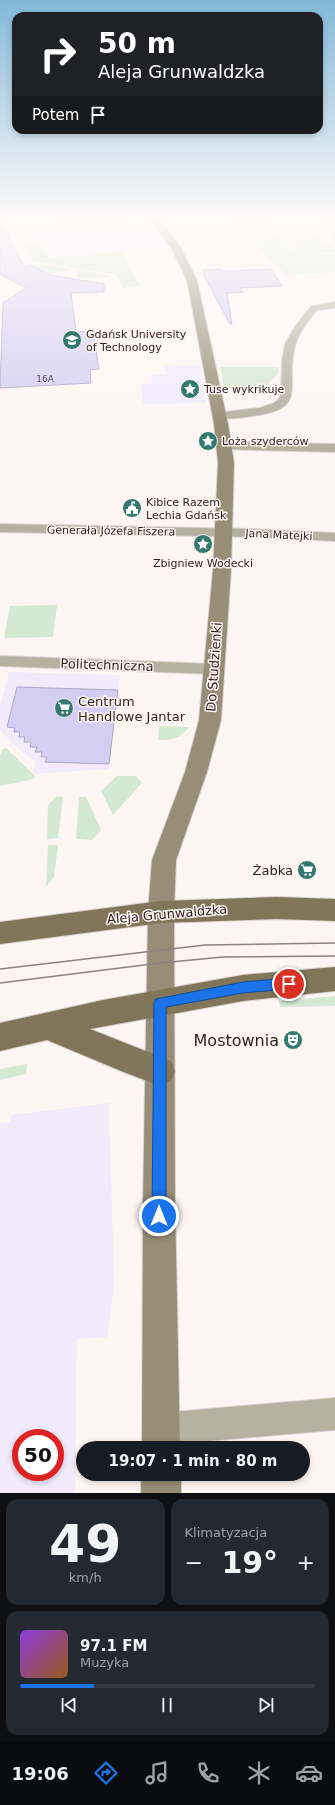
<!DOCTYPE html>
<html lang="pl">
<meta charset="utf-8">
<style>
body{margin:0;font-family:"DejaVu Sans",sans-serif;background:#242831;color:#f1f3f6;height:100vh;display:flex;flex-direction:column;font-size:15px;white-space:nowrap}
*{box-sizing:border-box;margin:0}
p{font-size:13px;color:#9ea1a6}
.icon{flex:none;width:22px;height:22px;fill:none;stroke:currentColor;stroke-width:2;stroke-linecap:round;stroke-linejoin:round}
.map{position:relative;height:1493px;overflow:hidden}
.panel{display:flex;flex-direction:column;gap:6px;padding:6px;background:#0d0f14;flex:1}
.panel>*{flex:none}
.guide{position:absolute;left:12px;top:12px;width:311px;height:122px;border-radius:12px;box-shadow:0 2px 6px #0003;background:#202124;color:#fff;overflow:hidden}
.speed{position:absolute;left:12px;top:1429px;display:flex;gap:8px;font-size:20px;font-weight:700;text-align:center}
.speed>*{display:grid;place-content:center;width:52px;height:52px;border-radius:50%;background:#171b24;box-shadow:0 2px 6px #0003;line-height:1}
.speed .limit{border:6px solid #d22;background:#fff;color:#111}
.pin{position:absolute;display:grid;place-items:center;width:34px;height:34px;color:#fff;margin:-17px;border:2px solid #fff;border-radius:50%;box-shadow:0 1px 4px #0007}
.me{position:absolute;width:44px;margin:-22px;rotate:0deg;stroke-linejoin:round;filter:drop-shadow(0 0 3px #0008)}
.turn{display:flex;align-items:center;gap:14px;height:84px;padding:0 20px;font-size:18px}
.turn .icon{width:52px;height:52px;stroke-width:2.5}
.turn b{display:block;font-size:28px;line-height:34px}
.then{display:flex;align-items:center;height:38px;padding:0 20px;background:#0003;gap:8px;font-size:15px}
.big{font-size:30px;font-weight:800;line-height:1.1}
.panel .widget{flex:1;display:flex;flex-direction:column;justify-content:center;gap:6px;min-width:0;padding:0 14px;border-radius:12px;background:#242831}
.panel .dial{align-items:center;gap:0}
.dial b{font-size:52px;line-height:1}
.song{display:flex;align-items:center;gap:12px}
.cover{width:48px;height:48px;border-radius:6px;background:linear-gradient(135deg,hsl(270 70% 55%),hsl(30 70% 35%))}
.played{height:4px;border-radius:2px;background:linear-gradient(90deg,#1a73e8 25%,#363941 25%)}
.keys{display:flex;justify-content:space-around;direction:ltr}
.heat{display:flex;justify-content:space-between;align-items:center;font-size:22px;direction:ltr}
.panel .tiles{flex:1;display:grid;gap:6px;grid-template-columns:1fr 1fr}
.widget:last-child{grid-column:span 2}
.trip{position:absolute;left:76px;top:1441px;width:234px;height:40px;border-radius:20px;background:#171b24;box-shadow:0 2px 6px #0003;font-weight:800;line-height:40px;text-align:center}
.menu{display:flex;height:64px;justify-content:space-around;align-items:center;background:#090b0e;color:#9ea1a6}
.menu .icon{width:28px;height:28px}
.menu .active{color:#1a73e8}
.menu b{font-size:18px;color:#f1f3f6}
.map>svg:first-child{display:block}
.commercial{fill:#f1ebfc;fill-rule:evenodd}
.green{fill:#d4e9d1}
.building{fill:#d4cff2;stroke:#aca8c9}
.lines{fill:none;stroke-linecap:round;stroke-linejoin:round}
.minor-casing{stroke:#dcd3d0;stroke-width:2}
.secondary-casing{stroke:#dcd3d0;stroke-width:2}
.primary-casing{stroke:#dcd3d0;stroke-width:2}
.minor{fill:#b7b1a1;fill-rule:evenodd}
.secondary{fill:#988e77;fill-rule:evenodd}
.primary{fill:#817659;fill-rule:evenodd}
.tram{stroke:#8e827f;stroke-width:1.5}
.route{fill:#1a73e8;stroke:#114b97}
.labels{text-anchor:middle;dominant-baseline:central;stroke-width:3;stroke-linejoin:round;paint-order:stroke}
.far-number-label{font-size:9px;fill:#564a50}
.far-poi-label{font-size:11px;fill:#2c1e1a;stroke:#fef6f3;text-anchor:start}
.far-street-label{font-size:11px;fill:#2c1e1a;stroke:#fef6f3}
.street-label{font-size:13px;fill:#2c1e1a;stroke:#fef6f3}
.poi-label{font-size:13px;fill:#2c1e1a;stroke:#fef6f3;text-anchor:start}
.near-poi-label{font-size:16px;fill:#2c1e1a;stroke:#fef6f3;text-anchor:end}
</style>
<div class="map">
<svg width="335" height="1493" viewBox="0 0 335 1493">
<rect width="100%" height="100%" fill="#fef6f3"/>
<g class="commercial">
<path d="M59,219H146L148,221L92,224L99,232L112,231L117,237L159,233L169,246L49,258L35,231L58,230L55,220Z"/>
<path d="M199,365L206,403L143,404L141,384H153L151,375L166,374L165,366Z"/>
<path d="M9,672L120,675L108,769L33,774L35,762L13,744L0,730V707Z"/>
<path d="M109,1103L114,1286L107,1337L77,1339L75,1493H0V1123L10,1122V1115ZM21,1438H55V1472H21Z"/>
</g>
<g class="green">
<path d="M315,219H335V241L318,225L323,222Z"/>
<path d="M271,220V228L300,256L335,253V272L286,275L233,223Z"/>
<path d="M313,231L335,249V252L301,255L278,234Z"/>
<path d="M36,242H40L49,258L121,252L141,286L122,288L117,275L33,261L30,250L25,249Z"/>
<path d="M36,264L69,269L70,270L49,274L32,265Z"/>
<path d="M78,270L111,276L114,277L78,279V272L74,271Z"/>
<path d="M220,367H278V374L269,382L270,388L225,389Z"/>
<path d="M57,605L53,637L4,638L10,606Z"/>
<path d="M159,726L189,727C181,739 171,740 158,740Z"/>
<path d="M6,748L35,776L34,779L0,786V755L3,749Z"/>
<path d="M117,776H136L142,783L113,815L101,791Z"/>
<path d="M57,796L63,797L58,838L47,839L48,805Z"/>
<path d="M79,797H86L101,830L92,840L76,839Z"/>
<path d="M48,845H58L54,877L46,887Z"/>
<path d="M335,996V1006L280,1007L279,1001Z"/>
<path d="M27,1064L26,1074L0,1080V1069Z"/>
</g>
<g class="building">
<path d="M0,222L25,267L31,265L50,275L104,284V292L71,293L76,332L93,331L99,369L90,370L91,383L0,388L3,303L26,288L0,274Z"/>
<path d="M221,269L222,271H232L271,269L282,286L240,288L243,292L227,293L232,324H230L203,274H205L203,270Z"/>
<path d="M17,687L118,690L109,764L45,762L47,757H41L42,752H35L37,747H30L31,742H24L25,737H19L20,732H14L15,728L7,727Z"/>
</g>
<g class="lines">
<defs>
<g id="minor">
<path d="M335,302V308L317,310C307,322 297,335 294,350C286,389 308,409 252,416C241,418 226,420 215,417L213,415L215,413L259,408L274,403L279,399L281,393L282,361L285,344L294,328L311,306Z"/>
<path d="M224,442L335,444V452L220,449L218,446L220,443Z"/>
<path d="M0,524L251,529L335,533V541L251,537L0,532Z"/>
<path d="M0,656L214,664L220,665L222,669L220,673L214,674L0,666Z"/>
<path d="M335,1398V1430L161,1445L150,1440L145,1429L150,1418L161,1413Z"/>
</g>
<g id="secondary">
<path d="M150,219H160L181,248L197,280L228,424L234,463L231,570L221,720L207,772L176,860L174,912L175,1201L180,1448H142L143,1201L148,912L152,860L185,772L199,720L213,570L218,463L214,424L187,280L171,248Z"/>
<rect x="141" y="1474" width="40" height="19"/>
</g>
<g id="primary">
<path d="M277,897L335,899V921L277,919L161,923L0,944V922L161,901Z"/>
<path d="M335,967V991L243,1001L90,1029L171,1061L175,1071L171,1081L160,1086L121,1071L47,1040L0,1051V1023L103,1000L243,975Z"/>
</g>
</defs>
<use href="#minor" class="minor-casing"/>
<use href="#secondary" class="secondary-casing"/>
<use href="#primary" class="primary-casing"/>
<use href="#minor" class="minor"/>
<use href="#secondary" class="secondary"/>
<use href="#primary" class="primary"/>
<g class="tram">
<path d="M0,969L205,945L335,943"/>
<path d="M0,983L160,963L223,957L335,956"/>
</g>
</g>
<linearGradient id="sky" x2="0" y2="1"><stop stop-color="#83b8d9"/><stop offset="0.51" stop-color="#fffbfa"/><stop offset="1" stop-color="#fffbfa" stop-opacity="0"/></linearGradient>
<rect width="335" height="428" fill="url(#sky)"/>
<path class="route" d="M289,978L293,980L295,984L293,987L289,989L243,993L166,1007V1216L164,1221L159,1223L154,1221L152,1216L154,1002L156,999L243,982Z"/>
<defs>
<symbol id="university-disc" viewBox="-11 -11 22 22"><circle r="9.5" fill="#33796f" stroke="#fef6f3"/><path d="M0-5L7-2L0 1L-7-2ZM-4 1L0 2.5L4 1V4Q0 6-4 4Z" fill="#fff"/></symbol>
<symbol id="sight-disc" viewBox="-11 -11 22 22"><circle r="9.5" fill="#33796f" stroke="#fef6f3"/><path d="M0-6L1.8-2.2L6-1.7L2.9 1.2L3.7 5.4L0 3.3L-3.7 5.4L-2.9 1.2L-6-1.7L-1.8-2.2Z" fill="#fff"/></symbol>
<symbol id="civic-disc" viewBox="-11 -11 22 22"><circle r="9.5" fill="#33796f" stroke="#fef6f3"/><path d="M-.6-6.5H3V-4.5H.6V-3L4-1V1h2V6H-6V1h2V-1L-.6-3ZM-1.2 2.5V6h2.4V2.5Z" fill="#fff"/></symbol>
<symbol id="supermarket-disc" viewBox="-11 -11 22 22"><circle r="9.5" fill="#33796f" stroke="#fef6f3"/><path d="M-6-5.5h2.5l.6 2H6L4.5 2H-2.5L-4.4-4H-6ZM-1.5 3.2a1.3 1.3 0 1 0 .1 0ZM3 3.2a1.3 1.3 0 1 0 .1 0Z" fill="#fff"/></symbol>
<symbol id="theatre-disc" viewBox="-11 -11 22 22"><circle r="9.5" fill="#33796f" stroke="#fef6f3"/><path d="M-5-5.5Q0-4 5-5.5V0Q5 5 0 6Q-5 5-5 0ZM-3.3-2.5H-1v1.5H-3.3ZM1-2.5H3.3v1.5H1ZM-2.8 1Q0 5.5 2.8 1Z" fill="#fff"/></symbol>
</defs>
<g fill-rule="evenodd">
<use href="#university-disc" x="61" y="329" width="22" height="22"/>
<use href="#sight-disc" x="179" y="378" width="22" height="22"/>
<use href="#sight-disc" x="197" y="430" width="22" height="22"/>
<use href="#civic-disc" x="121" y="497" width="22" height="22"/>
<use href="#sight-disc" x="192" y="533" width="22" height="22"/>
<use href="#supermarket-disc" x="53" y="697" width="22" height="22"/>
<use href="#supermarket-disc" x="296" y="859" width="22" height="22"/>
<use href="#theatre-disc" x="282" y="1029" width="22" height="22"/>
</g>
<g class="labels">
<g class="far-number-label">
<text x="45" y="379">16A</text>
</g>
<g class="far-poi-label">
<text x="86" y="334">Gdańsk University<tspan x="86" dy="13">of Technology</tspan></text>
<text x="204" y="389">Tuse wykrikuje</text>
<text x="222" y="441">Loża szyderców</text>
<text x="146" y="502">Kibice Razem<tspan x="146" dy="13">Lechia Gdańsk</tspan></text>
<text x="203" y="563" text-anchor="middle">Zbigniew Wodecki</text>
</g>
<g class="far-street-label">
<text transform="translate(111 531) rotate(1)">Generała Józefa Fiszera</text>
<text transform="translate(279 535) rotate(3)">Jana Matejki</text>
</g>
<g class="street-label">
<text transform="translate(107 665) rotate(2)">Politechniczna</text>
<text transform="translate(214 667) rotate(-86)">Do Studzienki</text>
<text transform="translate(167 914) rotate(-5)">Aleja Grunwaldzka</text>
</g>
<g class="poi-label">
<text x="78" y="701">Centrum<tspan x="78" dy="15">Handlowe Jantar</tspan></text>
<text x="293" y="870" text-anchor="end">Żabka</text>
</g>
<g class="near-poi-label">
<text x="279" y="1040">Mostownia</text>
</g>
</g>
</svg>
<div class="speed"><div class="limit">50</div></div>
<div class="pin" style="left:289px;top:984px;background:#d93025"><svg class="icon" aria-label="arrive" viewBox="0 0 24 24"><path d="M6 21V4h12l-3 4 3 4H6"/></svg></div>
<svg class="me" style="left:159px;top:1216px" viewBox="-20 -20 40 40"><circle r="17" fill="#1a73e8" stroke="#fff" stroke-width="3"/><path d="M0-11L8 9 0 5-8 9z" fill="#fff"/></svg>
<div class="trip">19:07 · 1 min · 80 m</div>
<div class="guide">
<div class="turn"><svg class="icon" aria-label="right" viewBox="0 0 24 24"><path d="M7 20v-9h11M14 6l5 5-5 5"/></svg><div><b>50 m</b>Aleja Grunwaldzka</div></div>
<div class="then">Potem<svg class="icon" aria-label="arrive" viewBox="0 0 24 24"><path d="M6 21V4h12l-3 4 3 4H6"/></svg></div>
</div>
</div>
<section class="panel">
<div class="tiles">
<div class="widget dial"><b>49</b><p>km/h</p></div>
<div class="widget"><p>Klimatyzacja</p>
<div class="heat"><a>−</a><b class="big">19°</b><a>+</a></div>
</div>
<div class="widget">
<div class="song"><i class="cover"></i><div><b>97.1 FM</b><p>Muzyka</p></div></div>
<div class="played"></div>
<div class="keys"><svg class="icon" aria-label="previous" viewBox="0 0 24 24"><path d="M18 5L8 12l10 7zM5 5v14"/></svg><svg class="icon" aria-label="pause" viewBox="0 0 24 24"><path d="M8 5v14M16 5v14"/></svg><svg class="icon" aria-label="next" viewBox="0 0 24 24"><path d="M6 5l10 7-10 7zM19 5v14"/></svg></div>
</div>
</div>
</section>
<nav class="menu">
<b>19:06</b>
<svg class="icon active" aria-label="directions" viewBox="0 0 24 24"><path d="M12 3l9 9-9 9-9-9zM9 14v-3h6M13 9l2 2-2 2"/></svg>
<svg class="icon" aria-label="music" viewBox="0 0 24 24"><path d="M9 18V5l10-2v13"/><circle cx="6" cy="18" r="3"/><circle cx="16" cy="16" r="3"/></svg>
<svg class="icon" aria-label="phone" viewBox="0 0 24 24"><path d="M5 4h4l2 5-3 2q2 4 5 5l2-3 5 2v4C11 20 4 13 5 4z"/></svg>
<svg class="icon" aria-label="climate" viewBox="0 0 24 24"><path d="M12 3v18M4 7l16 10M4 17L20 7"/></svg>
<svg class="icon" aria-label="car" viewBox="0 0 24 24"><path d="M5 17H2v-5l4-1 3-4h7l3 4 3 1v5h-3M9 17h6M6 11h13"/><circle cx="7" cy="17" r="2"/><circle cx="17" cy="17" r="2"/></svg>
</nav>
